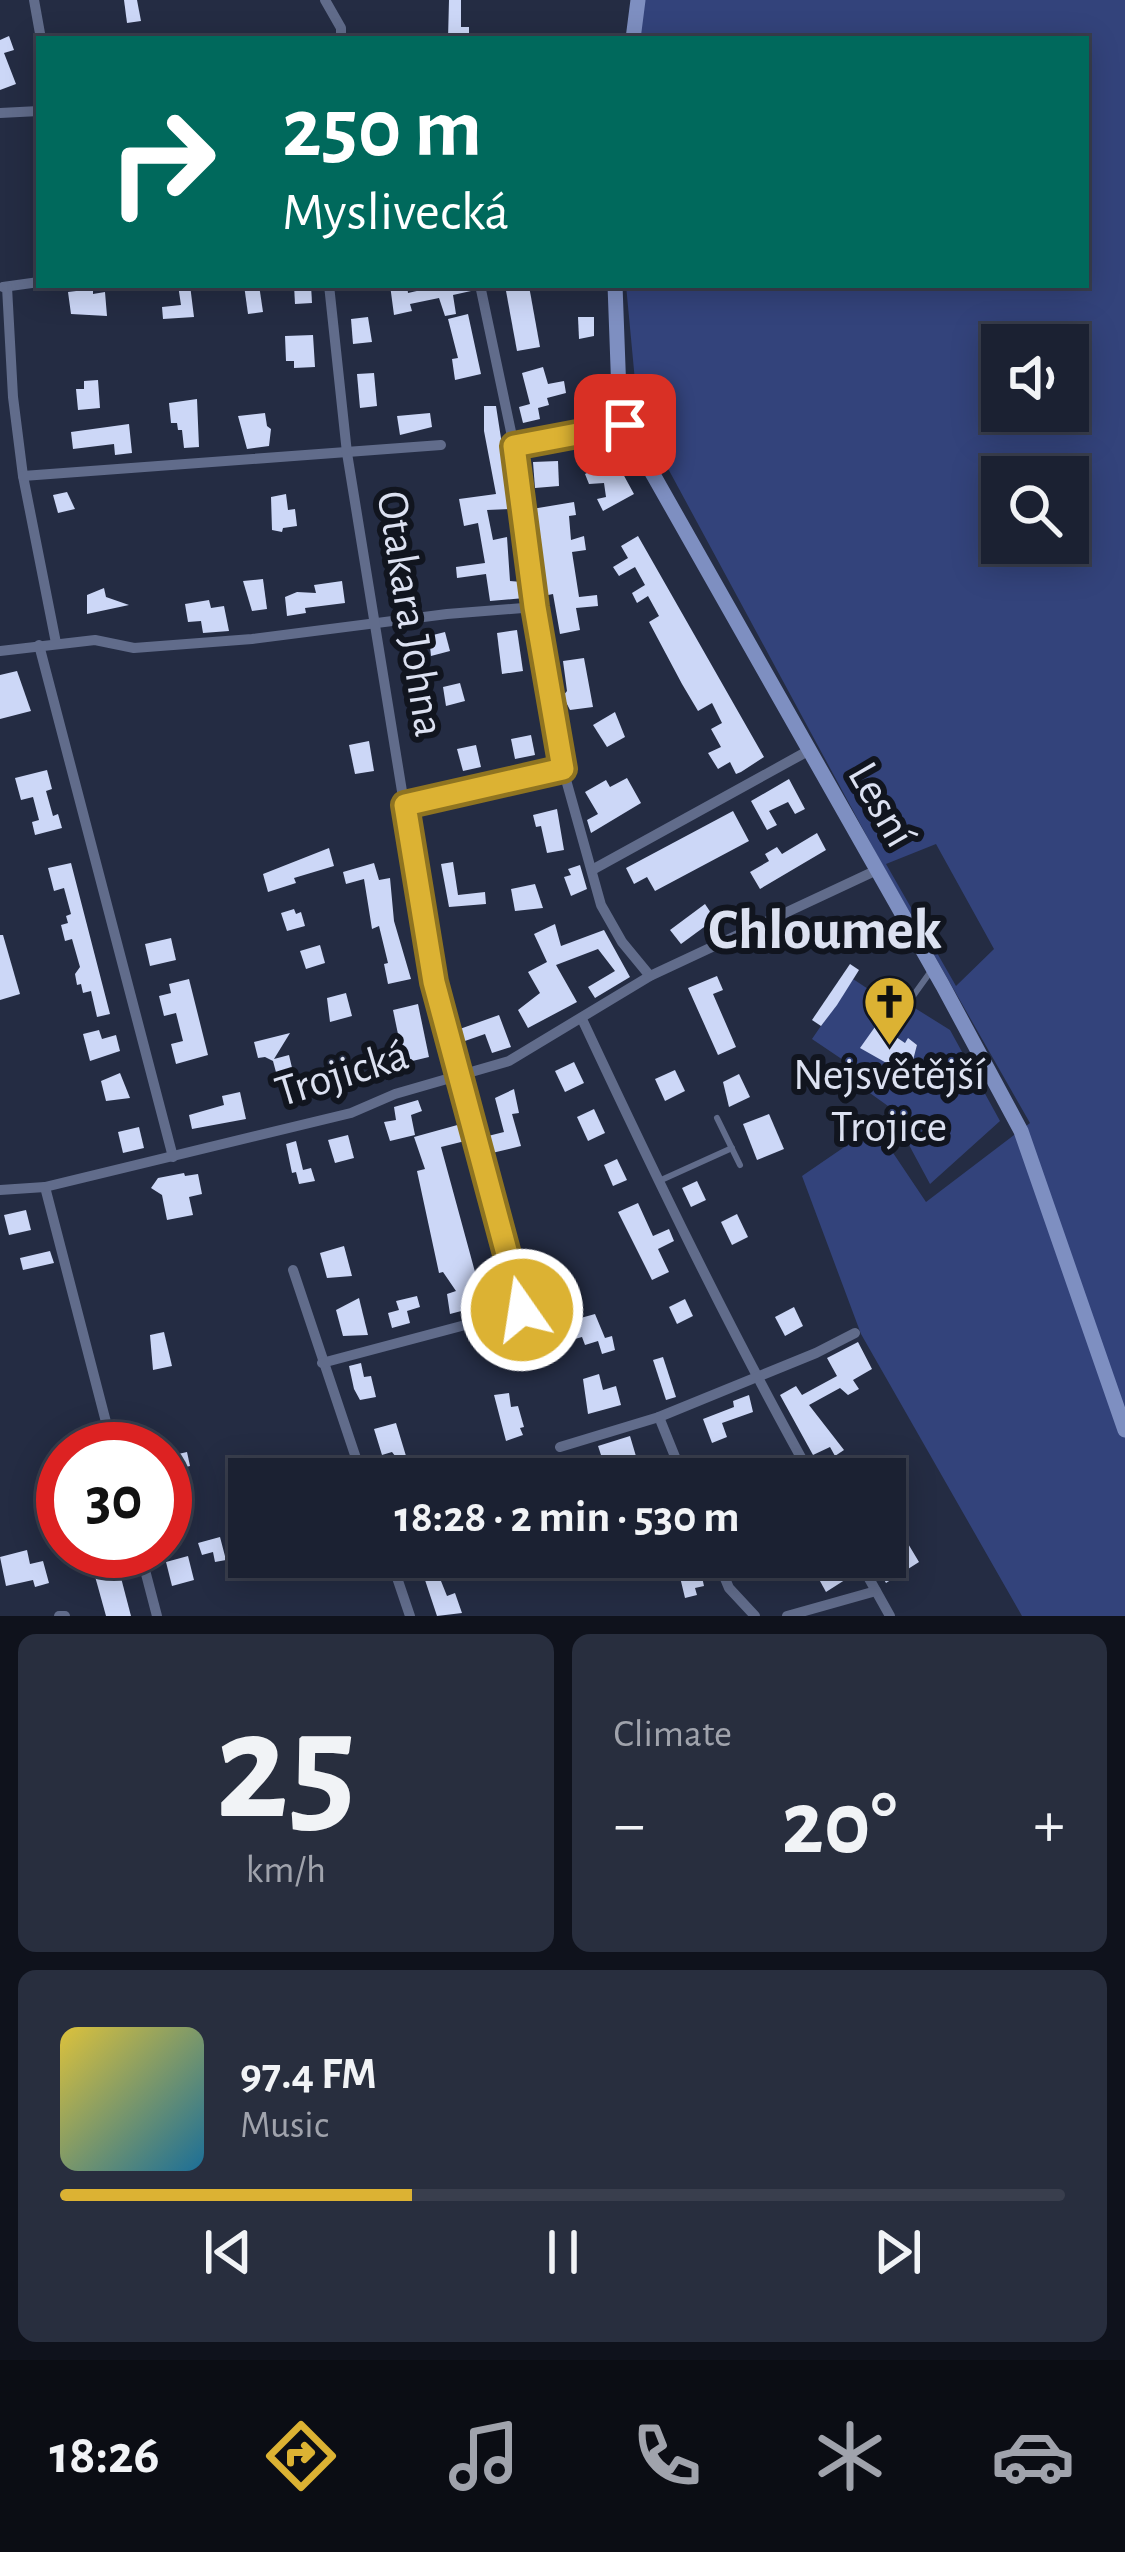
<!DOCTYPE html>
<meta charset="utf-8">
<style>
body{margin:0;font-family:"Alegreya Sans",sans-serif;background:#282e3e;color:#f1f3f6;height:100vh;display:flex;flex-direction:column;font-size:45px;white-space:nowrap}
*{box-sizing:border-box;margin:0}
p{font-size:39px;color:#a0a3ac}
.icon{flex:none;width:66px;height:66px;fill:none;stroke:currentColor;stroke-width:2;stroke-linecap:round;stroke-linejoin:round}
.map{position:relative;height:1616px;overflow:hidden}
.sheet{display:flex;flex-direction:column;gap:18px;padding:18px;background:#0f121c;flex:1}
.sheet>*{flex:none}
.hud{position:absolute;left:36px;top:36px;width:1053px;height:252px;border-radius:0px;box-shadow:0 6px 30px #0003,0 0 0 3px #393e4d;background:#00695c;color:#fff;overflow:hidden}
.tools{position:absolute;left:981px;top:324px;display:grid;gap:24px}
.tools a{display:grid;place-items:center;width:108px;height:108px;border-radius:0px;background:#1b2132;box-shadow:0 6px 30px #0003,0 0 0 3px #393e4d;font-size:60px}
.speed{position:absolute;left:36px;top:1422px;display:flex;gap:24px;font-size:60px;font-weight:700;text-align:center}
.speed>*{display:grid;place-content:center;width:156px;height:156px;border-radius:50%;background:#1b2132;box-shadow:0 6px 30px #0003,0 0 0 3px #393e4d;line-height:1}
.speed .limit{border:18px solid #d22;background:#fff;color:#111}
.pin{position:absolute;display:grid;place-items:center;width:102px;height:102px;color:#fff;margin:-51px;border-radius:24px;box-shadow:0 6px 18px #0006}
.me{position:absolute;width:132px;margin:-66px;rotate:347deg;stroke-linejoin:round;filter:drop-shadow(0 0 9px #0008)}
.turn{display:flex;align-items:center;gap:42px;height:252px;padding:0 48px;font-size:54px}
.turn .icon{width:156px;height:156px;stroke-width:2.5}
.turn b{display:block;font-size:84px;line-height:102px}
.big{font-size:90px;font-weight:700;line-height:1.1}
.sheet .widget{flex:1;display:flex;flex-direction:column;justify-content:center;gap:18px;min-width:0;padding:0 42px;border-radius:18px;background:#282e3e}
.sheet .dial{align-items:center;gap:0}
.dial b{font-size:156px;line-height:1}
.song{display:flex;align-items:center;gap:36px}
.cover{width:144px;height:144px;border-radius:18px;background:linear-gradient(135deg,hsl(50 70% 55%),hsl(200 70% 35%))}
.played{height:12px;border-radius:6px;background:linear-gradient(90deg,#dcb233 35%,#393e4d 35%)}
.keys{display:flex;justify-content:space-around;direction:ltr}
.heat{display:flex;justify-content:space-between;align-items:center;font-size:66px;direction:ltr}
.sheet .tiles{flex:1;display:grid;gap:18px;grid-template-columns:1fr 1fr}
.widget:last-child{grid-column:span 2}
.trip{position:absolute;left:228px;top:1458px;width:678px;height:120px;border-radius:0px;background:#1b2132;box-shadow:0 6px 30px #0003,0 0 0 3px #393e4d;font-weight:700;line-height:120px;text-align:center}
.tab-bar{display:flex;height:192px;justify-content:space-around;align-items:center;background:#0b0d14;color:#a0a3ac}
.tab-bar .icon{width:84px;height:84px}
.tab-bar .selected{color:#dcb233}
.tab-bar b{font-size:54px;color:#f1f3f6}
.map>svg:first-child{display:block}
.green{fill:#33437b;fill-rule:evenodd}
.building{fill:#ccd7f7}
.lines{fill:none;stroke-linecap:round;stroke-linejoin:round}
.lane{stroke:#616c8b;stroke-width:6}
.street{stroke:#616c8b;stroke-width:10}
.secondary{stroke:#7e8fc1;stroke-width:15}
.route-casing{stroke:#8f7421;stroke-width:30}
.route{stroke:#dcb233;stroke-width:21}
.labels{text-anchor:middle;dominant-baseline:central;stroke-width:12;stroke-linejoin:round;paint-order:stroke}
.street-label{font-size:45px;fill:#dce1f1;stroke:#11151f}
.poi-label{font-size:45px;fill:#dce1f1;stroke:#11151f}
.district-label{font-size:57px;font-weight:bold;fill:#dce1f1;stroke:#11151f}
</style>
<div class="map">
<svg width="1125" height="1616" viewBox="0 0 1125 1616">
<rect width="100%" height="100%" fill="#242c43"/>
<g class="green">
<path d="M641,0H1125V1616H1022L861,1334L802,1176L875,1126L926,1202L1030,1123L877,855L638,413L626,285H1086V39H636ZM1002,345H1068V411H1002ZM1002,477H1068V543H1002ZM936,844L994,949L956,986L886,864Z"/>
<path d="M853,979L897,1008L902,1000L950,1030L1000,1121L930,1184L888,1106L849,1078L855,1068L812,1039ZM877,1024L905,1043L909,1039L917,1045L911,1068L903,1069L861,1048Z"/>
</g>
<g class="building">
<path d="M124,0H137L141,21L127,23Z"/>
<path d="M449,0H461V27H469V39H448Z"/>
<path d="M9,36L14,50L4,53L16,84L0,90V40Z"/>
<path d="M178,285H190L194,317L163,319L162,307L181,305Z"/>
<path d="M244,285H259L263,312L248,314Z"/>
<path d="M294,285H311L312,303L295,304Z"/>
<path d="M390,285H407L408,293L443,285H470L471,291L453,295L456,314L445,316L439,298L410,304L412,311L394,315Z"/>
<path d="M529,286L540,347L517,351L506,291Z"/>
<path d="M93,289V294L105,292L107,316L71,314L68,292Z"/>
<path d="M468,314L481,374L455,380L452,359L458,358L448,319Z"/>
<path d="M368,317L372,342L353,344L351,319Z"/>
<path d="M578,317H594V336L579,339Z"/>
<path d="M313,335L315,367L294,368V361H286L285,336Z"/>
<path d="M543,367L548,384L564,381L566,393L547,398L549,405L538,408L540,419L523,423L519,407L530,404L522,373Z"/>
<path d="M374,373L377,406L360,408L357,374Z"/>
<path d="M98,380L100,408L78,410L76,389H84V381Z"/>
<path d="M197,399L199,447L184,448L182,430H178L177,423H171L169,403Z"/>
<path d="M484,406H496L512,509L487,510L493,540L507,537L510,581L522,582L524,598L490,601L486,574L457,578L456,567L485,563L478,523L464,526L459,499L496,494L484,431Z"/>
<path d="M265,413L267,426L271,429L269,446L247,449L238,416Z"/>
<path d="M430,413L432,427L400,435L397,416Z"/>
<path d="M129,424L132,453L115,455L114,444L73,449L71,432Z"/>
<path d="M604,439L634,494L603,511L597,499L606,497L604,483L589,484L585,474L599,467L587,446Z"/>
<path d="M558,461L559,486L535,488L533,462Z"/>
<path d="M67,492L75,509L58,513L53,495Z"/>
<path d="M286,494L288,510L295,509L297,526L283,528L282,532L272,530L271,497Z"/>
<path d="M574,502L576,515L569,516L571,540L584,536L586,550L572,552L579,597L597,595L598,606L576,608L580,630L560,634L553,594L543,596L532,509Z"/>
<path d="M638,536L764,757L741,772L736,774L730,762L718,769L708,753L721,747L711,729L722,723L712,703L698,711L682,684L649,622L659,616L648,596L637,603L632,593L645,585L635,567L619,576L613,567L628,558L621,546Z"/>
<path d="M263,579L267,609L252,611L243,581Z"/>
<path d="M342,581L345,603L305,608L306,613L287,616L285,597L297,592L316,593L314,585Z"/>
<path d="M104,588L106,597L129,605L87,614V595Z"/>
<path d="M209,600L211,608L224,606L229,631L203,633L201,621L188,622L185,604Z"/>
<path d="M517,630L523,671L502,674L497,633Z"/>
<path d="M445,632L450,651L431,656L429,636Z"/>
<path d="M584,658L593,707L570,710L563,696L567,691L563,661Z"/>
<path d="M17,671L31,711L0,719V675Z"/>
<path d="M460,683L465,701L446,706L443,687Z"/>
<path d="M615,712L625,737L607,747L593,725Z"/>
<path d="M531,735L535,755L515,759L511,739Z"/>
<path d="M369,741L374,771L355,774L349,745Z"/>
<path d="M476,745L481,767L463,771L457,749Z"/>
<path d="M47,770L52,789L46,791L53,816L58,814L62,828L35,835L32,822L39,820L33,797L21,800L15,778Z"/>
<path d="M627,778L641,803L591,833L587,820L598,814L585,792L606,780L610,787Z"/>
<path d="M789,779L805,809L795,814L788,802L769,811L777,825L767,830L751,801Z"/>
<path d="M557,809L564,850L547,853L541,826L536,827L533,815Z"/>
<path d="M733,811L749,841L655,891L647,877L634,884L626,868Z"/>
<path d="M817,833L826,850L760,889L750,872L769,861L765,854L777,847L782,854Z"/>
<path d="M329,848L334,866L294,878L296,883L268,892L263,874Z"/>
<path d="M453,862L458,895L485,892L486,904L449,907L441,864Z"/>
<path d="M71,863L110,1014L97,1017L91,991L83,993L81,984L77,985L75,974L80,967L72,939L65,941L61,925L68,923L66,916L71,914L64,888L54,891L48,868Z"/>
<path d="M374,863L379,880L390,878L394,921L411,979L388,984L384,964L388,963L379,926L372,929L364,879L346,884L343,872Z"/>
<path d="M580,865L587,889L571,896L564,877L571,875L568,869Z"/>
<path d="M535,884L543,908L515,911L511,889Z"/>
<path d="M705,904L715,919L681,944L670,930Z"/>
<path d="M294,909L296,914L301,912L305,926L287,931L281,913Z"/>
<path d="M555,924L561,946L604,930L630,977L595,998L588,987L615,971L598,949L556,965L577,1002L528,1028L518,1010L540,993L528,972L547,962L534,934Z"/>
<path d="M0,935H3L20,994L0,1000Z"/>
<path d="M171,938L176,960L150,966L145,944Z"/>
<path d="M320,945L325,963L306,969L300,951Z"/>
<path d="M850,964L859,970L837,1005L821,1026L812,1020Z"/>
<path d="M717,976L723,990L713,994L736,1047L718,1055L688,988Z"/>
<path d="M189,979L208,1055L176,1064L171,1044L183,1041L176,1013L164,1016L159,996L171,993L169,984Z"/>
<path d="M346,993L352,1016L330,1022L327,998Z"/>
<path d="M418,1004L429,1057L404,1063L393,1010Z"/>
<path d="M499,1015L511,1047L492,1053L485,1034L462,1042L457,1030Z"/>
<path d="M877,1024L905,1043L908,1038L917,1045L911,1068L903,1069L892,1062L890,1065L860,1048Z"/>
<path d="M99,1030L102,1039L116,1035L120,1051L90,1061L83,1034Z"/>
<path d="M290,1033L274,1059L289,1055L293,1072L277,1076L273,1061L265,1057L258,1058L254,1042Z"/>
<path d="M574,1062L584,1083L565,1092L555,1071Z"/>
<path d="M675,1070L685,1091L665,1101L655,1079Z"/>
<path d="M120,1073L130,1098L106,1101L101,1081Z"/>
<path d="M739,1074L750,1097L729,1107L723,1082Z"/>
<path d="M514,1089L519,1113L512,1114L521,1146L492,1153L488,1136L504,1132L495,1098Z"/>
<path d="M240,1092L246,1119L192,1129L189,1115L224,1105L222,1096Z"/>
<path d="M418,1100L422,1111L411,1115L415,1135L390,1141L384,1122L396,1120L394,1107Z"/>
<path d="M594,1109L605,1133L588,1141L577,1117Z"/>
<path d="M769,1114L784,1149L757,1160L743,1124Z"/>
<path d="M461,1124L465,1141L441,1147L484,1305L450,1314L447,1294L456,1291L443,1272L439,1273L417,1171L425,1169L414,1137Z"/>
<path d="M139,1127L144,1148L123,1153L118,1132Z"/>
<path d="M348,1135L354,1158L335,1163L328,1140Z"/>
<path d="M296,1141L303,1170L311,1168L315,1181L299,1184L296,1172L292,1173L286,1144Z"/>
<path d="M617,1159L627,1180L613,1186L604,1165Z"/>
<path d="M184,1173L185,1176L198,1174L202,1194L189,1197L193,1215L167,1220L162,1195L151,1188L158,1178Z"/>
<path d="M697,1181L706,1200L691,1207L682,1188Z"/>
<path d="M638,1203L653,1236L669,1229L674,1241L658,1249L669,1272L652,1280L618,1212Z"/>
<path d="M26,1210L31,1230L9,1235L4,1215Z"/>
<path d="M737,1214L748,1237L732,1245L721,1222Z"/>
<path d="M344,1246L352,1276L327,1278L320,1253Z"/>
<path d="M50,1251L54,1263L23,1270L20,1258Z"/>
<path d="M417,1296L420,1307L407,1311L410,1323L392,1328L388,1313L399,1310L396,1301Z"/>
<path d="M359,1298L368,1335L343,1336L336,1310Z"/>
<path d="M685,1299L693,1316L677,1324L669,1307Z"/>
<path d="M794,1307L803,1326L785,1336L775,1317Z"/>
<path d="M595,1314L605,1338L612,1336L615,1350L602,1354L598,1341L585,1345L582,1337L560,1343L557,1334L579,1327L577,1319Z"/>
<path d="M164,1332L172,1366L153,1370L150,1335Z"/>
<path d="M858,1342L872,1369L853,1380L859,1389L848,1395L840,1388L809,1405L844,1450L835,1456L830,1447L813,1455L780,1395L796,1386L802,1395L837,1376L827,1358Z"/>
<path d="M663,1357L676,1397L666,1400L653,1360Z"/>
<path d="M361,1363L364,1377L371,1376L376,1397L360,1400L354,1389L349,1366Z"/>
<path d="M599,1374L603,1390L616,1386L621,1405L588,1414L583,1379Z"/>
<path d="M509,1393L511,1407L518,1406L524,1427L520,1428L523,1435L506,1441L494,1395Z"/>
<path d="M749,1395L753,1412L722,1423L727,1437L712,1443L703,1419L734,1407L733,1401Z"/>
<path d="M396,1423L413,1479L392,1452L382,1455L374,1429Z"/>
<path d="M630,1436L638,1463L625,1467L623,1461L605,1467L598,1446Z"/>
<path d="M187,1452L190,1466L165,1472V1457Z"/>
<path d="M874,1463L883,1479H847Z"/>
<path d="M177,1509L183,1533L165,1537V1511Z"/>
<path d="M220,1537L226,1560L215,1562L213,1552L202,1555L198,1543Z"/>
<path d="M904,1537L919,1562L886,1583L871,1557H885V1548Z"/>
<path d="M27,1550L30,1564L43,1561L49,1583L35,1587L33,1580L6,1586L0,1557Z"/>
<path d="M88,1551H114L131,1616H106Z"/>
<path d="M188,1556L194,1580L172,1586L166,1562Z"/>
<path d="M435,1557H442L447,1573L439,1576L447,1596L455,1593L462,1613L437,1616L419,1562Z"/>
<path d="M837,1561L848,1578L826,1592L815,1572Z"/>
<path d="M700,1568L704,1586L695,1588L697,1595L685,1598L679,1573Z"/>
</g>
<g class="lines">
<g class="lane">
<path d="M908,1003L931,971"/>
<path d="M717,1118L740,1165"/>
<path d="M659,1181L732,1148"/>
</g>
<g class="street">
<path d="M34,0L41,39"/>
<path d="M325,0L341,28V39"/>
<path d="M0,113L39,111"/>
<path d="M480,285L514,446L535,607L563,769L601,905L622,942L650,976"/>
<path d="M3,287L39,282"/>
<path d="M7,287L13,397L23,476L56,643"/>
<path d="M514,446L625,425"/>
<path d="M23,476L441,445"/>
<path d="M39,645L173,1157"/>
<path d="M0,651L95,640L134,648L252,639L447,614L535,607"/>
<path d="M405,805L563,769"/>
<path d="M592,870L808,751"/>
<path d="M582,1019C655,1175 729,1329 813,1479"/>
<path d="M45,1187L113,1449"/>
<path d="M0,1190L45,1187L351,1113L395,1094L509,1061L650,976L877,870"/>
<path d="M293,1270L363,1479"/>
<path d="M322,1363L522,1310L433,982L347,453L329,285"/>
<path d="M659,1417L684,1479"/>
<path d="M560,1447L659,1417L816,1353L855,1333"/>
<path d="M140,1551L157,1616"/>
<path d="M390,1557L410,1616"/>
<path d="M716,1557L729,1588L755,1616"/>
<path d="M857,1557L890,1616"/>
<path d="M59,1616H65"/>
<path d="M787,1616L876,1591"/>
</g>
<g class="secondary">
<path d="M633,39L638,0"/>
<path d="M615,285L619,394L625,425L943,986L1021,1131L1125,1430"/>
</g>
</g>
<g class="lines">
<defs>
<path id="route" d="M522,1310L434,982L405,805L563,769L535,607L514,446L625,425"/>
</defs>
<use href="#route" class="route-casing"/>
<use href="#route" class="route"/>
</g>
<defs>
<symbol id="church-pin" viewBox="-11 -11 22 30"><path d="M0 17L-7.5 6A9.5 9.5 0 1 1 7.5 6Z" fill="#dcb233" stroke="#11151f"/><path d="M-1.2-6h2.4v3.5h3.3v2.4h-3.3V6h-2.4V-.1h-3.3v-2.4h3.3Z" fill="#111"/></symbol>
</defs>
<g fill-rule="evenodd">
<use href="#church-pin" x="860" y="972" width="59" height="81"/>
</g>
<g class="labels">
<g class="street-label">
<text transform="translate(410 614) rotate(81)">Otakara Johna</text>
<text transform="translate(881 805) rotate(60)">Lesní</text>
<text transform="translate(342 1074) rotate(-17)">Trojická</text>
</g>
<g class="poi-label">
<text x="889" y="1075">Nejsvětější<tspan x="889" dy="52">Trojice</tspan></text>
</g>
<g class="district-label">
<text x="825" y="930">Chloumek</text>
</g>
</g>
</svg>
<div class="tools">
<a><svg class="icon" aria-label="sound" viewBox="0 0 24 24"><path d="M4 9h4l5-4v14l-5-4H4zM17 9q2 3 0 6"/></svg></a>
<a><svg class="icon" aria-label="search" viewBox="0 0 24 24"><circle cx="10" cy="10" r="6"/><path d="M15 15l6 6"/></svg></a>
</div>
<div class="speed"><div class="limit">30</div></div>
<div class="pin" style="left:625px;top:425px;background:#d93025"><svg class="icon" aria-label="arrive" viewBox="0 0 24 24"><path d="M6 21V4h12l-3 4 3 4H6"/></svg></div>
<svg class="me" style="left:522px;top:1310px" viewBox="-20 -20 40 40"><circle r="17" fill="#dcb233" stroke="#fff" stroke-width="3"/><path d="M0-11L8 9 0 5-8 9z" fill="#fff"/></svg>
<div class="trip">18:28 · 2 min · 530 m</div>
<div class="hud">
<div class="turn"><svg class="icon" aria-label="right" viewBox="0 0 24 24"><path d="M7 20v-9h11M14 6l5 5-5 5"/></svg><div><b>250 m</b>Myslivecká</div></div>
</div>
</div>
<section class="sheet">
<div class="tiles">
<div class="widget dial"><b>25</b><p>km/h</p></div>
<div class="widget"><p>Climate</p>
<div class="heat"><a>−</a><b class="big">20°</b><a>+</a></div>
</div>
<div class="widget">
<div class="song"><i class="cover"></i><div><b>97.4 FM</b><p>Music</p></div></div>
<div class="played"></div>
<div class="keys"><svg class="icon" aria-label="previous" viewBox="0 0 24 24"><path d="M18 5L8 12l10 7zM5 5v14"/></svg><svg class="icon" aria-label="pause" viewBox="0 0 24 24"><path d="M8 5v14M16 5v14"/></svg><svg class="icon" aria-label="next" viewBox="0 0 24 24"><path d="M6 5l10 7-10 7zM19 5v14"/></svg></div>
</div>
</div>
</section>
<nav class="tab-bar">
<b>18:26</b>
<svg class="icon selected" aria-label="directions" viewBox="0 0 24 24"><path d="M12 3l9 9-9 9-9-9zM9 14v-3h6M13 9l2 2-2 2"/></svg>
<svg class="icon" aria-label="music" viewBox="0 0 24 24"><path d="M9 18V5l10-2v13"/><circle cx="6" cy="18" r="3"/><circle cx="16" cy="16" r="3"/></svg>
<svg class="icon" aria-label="phone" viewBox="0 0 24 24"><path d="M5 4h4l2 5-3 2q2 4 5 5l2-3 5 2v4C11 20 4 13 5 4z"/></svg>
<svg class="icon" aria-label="climate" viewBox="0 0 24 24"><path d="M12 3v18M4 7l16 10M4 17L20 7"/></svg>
<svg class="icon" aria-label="car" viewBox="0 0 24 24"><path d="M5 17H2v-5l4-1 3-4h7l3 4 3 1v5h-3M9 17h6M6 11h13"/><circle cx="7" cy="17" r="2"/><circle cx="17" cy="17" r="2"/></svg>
</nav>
